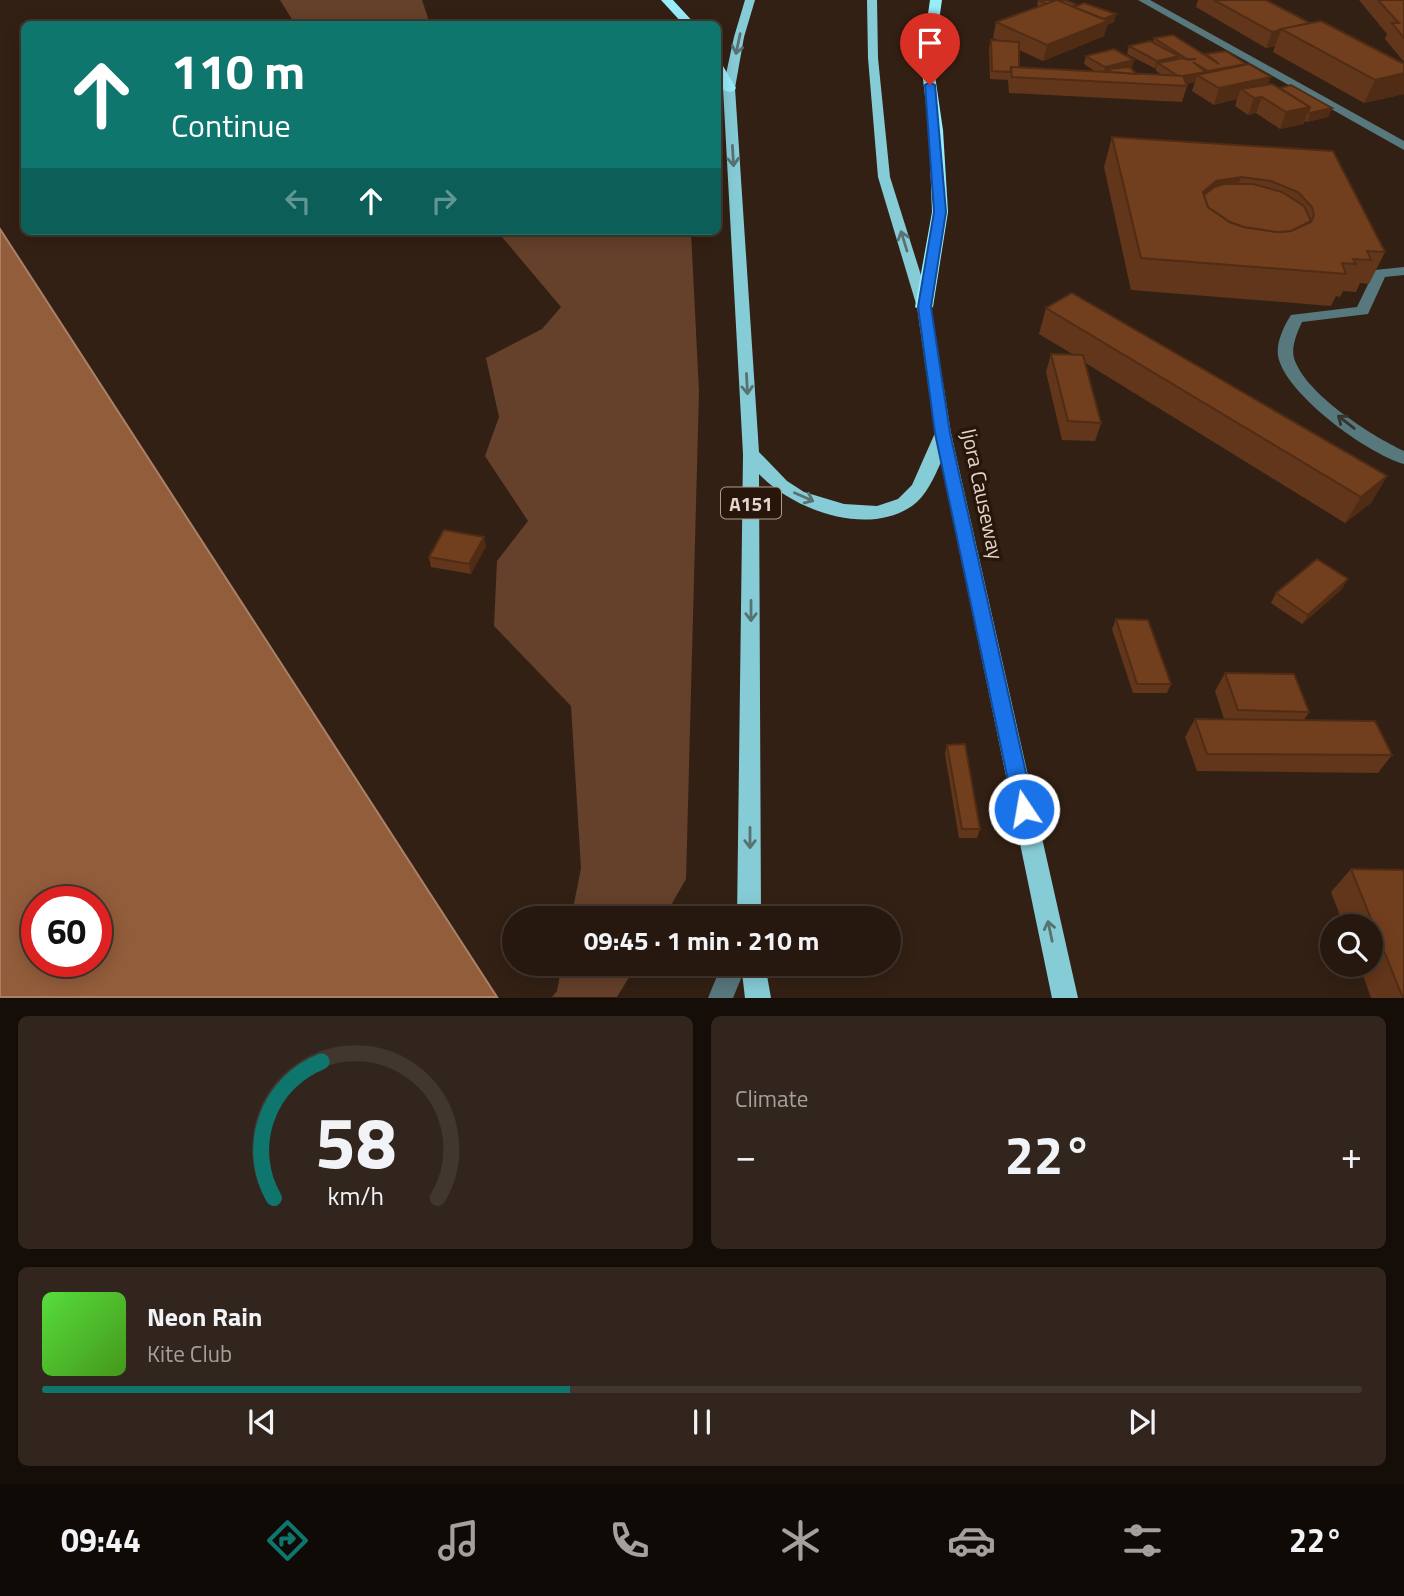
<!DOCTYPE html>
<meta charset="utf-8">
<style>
body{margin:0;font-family:"Titillium Web",sans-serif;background:#32251d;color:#f1f3f6;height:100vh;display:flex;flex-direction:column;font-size:26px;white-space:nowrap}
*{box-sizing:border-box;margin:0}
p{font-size:23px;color:#a4a09e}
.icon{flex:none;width:38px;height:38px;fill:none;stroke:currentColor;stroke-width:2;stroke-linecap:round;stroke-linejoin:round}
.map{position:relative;height:998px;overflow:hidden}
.side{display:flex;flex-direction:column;gap:18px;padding:18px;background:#150d08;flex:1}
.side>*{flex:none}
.banner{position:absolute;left:21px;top:21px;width:700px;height:214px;border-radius:10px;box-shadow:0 4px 18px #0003,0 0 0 2px #42372f;background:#0f766e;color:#fff;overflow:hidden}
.tools{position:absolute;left:1320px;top:914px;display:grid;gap:14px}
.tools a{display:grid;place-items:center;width:63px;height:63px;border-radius:50%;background:#26180f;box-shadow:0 4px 18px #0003,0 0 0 2px #42372f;font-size:35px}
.speed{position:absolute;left:21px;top:886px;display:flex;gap:14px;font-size:35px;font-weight:700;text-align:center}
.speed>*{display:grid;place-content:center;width:91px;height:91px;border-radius:50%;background:#26180f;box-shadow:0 4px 18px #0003,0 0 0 2px #42372f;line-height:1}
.speed .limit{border:10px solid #d22;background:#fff;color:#111}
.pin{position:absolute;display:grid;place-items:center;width:60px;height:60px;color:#fff;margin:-72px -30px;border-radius:50% 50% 50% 0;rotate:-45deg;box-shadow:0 0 7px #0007}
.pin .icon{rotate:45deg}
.me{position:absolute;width:77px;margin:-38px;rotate:348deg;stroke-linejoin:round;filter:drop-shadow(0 0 5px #0008)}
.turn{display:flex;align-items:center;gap:24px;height:147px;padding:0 35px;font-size:32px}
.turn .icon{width:91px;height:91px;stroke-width:2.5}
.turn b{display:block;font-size:49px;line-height:60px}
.lanes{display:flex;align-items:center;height:66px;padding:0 35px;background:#0003;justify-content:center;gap:35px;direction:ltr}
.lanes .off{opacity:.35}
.big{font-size:52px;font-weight:700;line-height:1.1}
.side .widget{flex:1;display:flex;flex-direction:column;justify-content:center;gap:10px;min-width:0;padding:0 24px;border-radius:10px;background:#32251d}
.side .dial{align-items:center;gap:0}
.dial svg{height:182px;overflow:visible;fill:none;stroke:#42372f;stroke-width:7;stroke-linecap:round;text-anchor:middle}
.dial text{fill:#f1f3f6;stroke:none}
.song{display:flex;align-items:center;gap:21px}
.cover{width:84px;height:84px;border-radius:10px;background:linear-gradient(135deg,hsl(110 70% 55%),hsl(100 70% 35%))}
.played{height:7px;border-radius:4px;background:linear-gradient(90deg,#0f766e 40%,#42372f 40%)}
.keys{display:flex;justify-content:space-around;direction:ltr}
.heat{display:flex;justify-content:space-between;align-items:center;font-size:38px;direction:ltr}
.side .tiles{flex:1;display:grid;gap:18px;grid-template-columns:1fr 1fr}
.widget:last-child{grid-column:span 2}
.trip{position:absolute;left:502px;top:906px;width:399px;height:70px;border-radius:35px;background:#26180f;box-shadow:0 4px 18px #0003,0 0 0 2px #42372f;font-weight:700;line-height:70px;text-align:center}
.menu{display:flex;height:112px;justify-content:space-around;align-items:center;background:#0f0a06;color:#a4a09e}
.menu .icon{width:49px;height:49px}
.menu .selected{color:#0f766e}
.menu b{font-size:32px;color:#f1f3f6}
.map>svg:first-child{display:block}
.green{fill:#65402a}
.water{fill:#925d3b;stroke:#aa8167;stroke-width:2;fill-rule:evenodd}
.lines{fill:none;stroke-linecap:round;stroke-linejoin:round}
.minor{fill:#57787d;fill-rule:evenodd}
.major{fill:#86ccd7;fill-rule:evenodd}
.highway{fill:#98edfb;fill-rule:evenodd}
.wall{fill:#62361a}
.shaded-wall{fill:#502c15}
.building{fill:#723f1e;stroke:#502c15;stroke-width:2;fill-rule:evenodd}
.oneway{stroke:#587171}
.oneway2{stroke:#37332d}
.route{fill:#1a73e8;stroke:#114b97;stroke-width:2}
.labels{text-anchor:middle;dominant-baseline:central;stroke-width:7;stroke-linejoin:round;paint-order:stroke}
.shield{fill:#29160b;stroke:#ab9c94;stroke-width:2}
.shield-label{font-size:19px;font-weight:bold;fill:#e3d6ce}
.street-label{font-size:21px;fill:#e3d6ce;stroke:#29160b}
</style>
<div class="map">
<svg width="1404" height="998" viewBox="0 0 1404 998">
<rect width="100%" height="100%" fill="#332014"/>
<g class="green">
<path d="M280,0H422L430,24H295Z"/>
<path d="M504,231H691L699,392L686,879L663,919H571L581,868L571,706L494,626L497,561L528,521L485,456L499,417L486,358L542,329L561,307L502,237Z"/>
<path d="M562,964H637L617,997H552L557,991Z"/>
</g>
<path class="water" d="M0,229L497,997H0ZM37,901H96V961H37Z"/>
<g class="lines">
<g class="minor">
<path d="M1138,0H1150L1404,141V150Z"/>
<path d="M1404,267V275L1385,277L1368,314L1302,322C1297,333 1291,346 1294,358C1305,394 1372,436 1404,451V464C1368,454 1285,394 1278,356C1276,342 1284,326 1291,315L1357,307L1375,270Z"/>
<path d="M722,964H747L733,998H708Z"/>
</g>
<g class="major">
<path d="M745,0H755L744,37L735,88L759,452L787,481L804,492L844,504L877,506L898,499L912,485L935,433L917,307L878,177L868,58L867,0H877L878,58L890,177L931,307L951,433L1078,998H1052L941,462C934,478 926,496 912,506C867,537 793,510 759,474L761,919H737L743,454L723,88L734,37Z"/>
<path d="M741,964H765L771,998H745Z"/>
</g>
<g class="highway">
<path d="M661,0H673L695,24H683Z"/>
<path d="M930,0H942L933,62L943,130L948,212L933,307L924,312L915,307L932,212L929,130L921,62Z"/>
<path d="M718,65L723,66L736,88L734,91L729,92C717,89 717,75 718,65Z"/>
</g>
</g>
<g class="wall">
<path d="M1038,0L1075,4L1074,7L1114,22L1107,25L1104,36L1043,61L1019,50V68L1096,72L1084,64L1086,56L1132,68L1136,74L1162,75L1156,71V69L1127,54L1129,46L1153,42L1154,38L1205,55L1206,54L1268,84L1332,108L1328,117L1307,122L1305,121L1303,124L1280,129L1256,113L1248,115L1235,106L1237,99L1214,105L1192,91L1195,82L1186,84L1187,86L1182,102L1009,93L1008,80L990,79L989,48L991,40L999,41L993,38L996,22L1037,8Z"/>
<path d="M1198,0H1266L1310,23L1404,64V94L1364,103L1273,52L1275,46L1266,48L1196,7Z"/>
<path d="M1359,0H1404V62L1385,39L1387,34Z"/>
<path d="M1112,137L1333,151L1385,252L1369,284L1360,283L1356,292L1343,291L1340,297L1336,296L1331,306L1131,290L1104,167Z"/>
<path d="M1046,308L1387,476L1371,503L1345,523L1084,362L1101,423L1095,441L1062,440L1046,372L1051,354L1074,355L1039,334Z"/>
<path d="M486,546L471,574L431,567L429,557Z"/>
<path d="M1342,589L1302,624L1271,603L1276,593Z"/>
<path d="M1116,619L1171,684L1167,693H1133L1112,629Z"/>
<path d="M1225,673L1309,712L1304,720L1392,755L1378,773L1197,771L1185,737L1195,719H1224L1215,691Z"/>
<path d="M947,745L980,829L977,838H959L945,754Z"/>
<path d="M1351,869L1404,998H1371L1359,964H1370V926H1344L1331,892Z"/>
</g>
<g class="shaded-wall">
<path d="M1116,14L1114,22L1107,25L1104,36L1043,61L1047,45Z"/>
<path d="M1281,30L1275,46L1266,48L1272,32Z"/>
<path d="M1179,56L1176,64L1158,63L1156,69H1155L1157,61Z"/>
<path d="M1134,60L1132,68L1112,73L1108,69L1107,74L1103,75L1105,67Z"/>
<path d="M1206,72L1197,75L1195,82L1178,85L1181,77Z"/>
<path d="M1404,73V94L1364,103L1375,80Z"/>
<path d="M1271,77L1265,93L1241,89L1237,99L1214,105L1219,88Z"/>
<path d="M1262,97L1256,113L1248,115L1254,98Z"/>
<path d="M1310,107L1303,124L1280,129L1286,112Z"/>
<path d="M1332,108L1328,117L1307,122L1310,113Z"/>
<path d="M1241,177L1229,208L1201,198L1203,192L1216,181Z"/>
<path d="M1387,476L1371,503L1345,523L1361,497Z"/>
<path d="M484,537L486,546L471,574L469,564Z"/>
<path d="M1348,579L1342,589L1302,624L1308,615Z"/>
</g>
<g class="building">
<path d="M1038,0H1065L1075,4L1070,6L1057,0L1047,4Z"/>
<path d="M1057,0L1108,21L1047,45L996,22Z"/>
<path d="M1214,0H1266L1310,23L1272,32Z"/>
<path d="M1378,0H1404V38L1392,23H1399Z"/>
<path d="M1084,3L1116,14L1104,19L1074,7Z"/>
<path d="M1321,21L1404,64V73L1375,80L1281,29Z"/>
<path d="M1173,35L1219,64L1206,54L1226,51L1246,64L1208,71L1193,62L1206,72L1183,76H1178L1158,63L1183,58L1187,60L1196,59H1187L1154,38Z"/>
<path d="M991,40L1019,42V68L1011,67L1010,72L992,71Z"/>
<path d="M1150,41L1179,56L1157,61L1129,46Z"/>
<path d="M1114,49L1134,60L1105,67L1086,56Z"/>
<path d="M1249,64L1271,77L1219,88L1197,75Z"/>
<path d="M1011,67L1183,76L1187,86L1012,77Z"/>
<path d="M1130,67L1136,74L1112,72L1108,69Z"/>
<path d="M1272,84L1310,107L1286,112L1262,97L1254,98L1241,89Z"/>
<path d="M1291,85L1332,108L1310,113L1308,112L1310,107L1280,88Z"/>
<path d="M1112,137L1333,151L1385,252L1367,251L1371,260L1353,259L1356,264L1342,263L1346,274L1141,258ZM1241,177L1271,181L1298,192L1312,207L1314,215L1311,222L1291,231L1277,232L1244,227L1230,222L1208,207L1203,192L1216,181Z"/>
<path d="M1224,184H1253L1282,192L1304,206L1311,221L1291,231L1277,232L1244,227L1230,222L1208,207L1204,195L1214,187Z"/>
<path d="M1072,293L1387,476L1361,497L1046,308Z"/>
<path d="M1051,354L1083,355L1101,423L1068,421Z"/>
<path d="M444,530L484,537L469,564L429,557Z"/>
<path d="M1317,559L1348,579L1308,615L1276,593Z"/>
<path d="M1116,619L1148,620L1171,684H1137Z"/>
<path d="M1225,673L1294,674L1309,712L1238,710Z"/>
<path d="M1195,719L1375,721L1392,755L1207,754Z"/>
<path d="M965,744L980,829H962L947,745Z"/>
<path d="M1351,869L1404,870V998H1403Z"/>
</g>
<defs><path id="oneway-shaft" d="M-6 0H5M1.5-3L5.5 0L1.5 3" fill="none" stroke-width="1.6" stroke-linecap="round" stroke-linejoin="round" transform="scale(1.75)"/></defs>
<g class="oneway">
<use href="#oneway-shaft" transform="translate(738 44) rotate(102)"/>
<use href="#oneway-shaft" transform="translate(733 156) rotate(87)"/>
<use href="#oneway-shaft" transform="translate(904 241) rotate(-107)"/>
<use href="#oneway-shaft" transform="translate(747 384) rotate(87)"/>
<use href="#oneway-shaft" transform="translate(804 497) rotate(24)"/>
<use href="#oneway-shaft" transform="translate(751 611) rotate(90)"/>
<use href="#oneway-shaft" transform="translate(750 838) rotate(90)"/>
<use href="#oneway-shaft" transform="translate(1050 931) rotate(-102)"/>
</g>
<use class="oneway2" href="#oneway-shaft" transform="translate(1346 422) rotate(-142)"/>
<path class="route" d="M930,82L935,85L946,212L931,307L950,433L1034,809L1031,816L1024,818L1017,816L1014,809L935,433L918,307L934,212L925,85Z"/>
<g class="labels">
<rect class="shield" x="721" y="487.5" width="60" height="31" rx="5"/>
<g class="shield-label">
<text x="751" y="503">A151</text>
</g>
<g class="street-label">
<text transform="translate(983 494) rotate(78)">Ijora Causeway</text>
</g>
</g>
</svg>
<div class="tools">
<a><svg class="icon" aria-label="search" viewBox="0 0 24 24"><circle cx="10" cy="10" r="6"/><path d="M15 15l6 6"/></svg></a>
</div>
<div class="speed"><div class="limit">60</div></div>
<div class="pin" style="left:930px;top:85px;background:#d93025"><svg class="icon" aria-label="arrive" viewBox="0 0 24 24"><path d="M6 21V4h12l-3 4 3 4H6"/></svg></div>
<svg class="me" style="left:1024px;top:809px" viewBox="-20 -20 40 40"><circle r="17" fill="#1a73e8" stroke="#fff" stroke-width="3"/><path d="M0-11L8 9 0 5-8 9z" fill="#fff"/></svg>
<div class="trip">09:45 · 1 min · 210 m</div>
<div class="banner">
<div class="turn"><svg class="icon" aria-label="ahead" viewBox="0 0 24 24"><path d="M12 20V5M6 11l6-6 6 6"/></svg><div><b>110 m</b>Continue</div></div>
<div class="lanes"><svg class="icon off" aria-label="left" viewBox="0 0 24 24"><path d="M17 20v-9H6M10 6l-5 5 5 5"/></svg><svg class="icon" aria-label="ahead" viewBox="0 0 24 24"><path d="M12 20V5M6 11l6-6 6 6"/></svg><svg class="icon off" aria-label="right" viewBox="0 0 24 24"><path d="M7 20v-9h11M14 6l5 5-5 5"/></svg></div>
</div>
</div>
<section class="side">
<div class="tiles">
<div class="widget dial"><svg viewBox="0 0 100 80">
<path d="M14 69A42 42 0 1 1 86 69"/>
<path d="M14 69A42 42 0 0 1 35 9" stroke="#0f766e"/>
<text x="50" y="56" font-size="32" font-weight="700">58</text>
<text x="50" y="72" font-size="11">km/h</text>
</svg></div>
<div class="widget"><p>Climate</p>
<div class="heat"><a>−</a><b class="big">22°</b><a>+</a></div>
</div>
<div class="widget">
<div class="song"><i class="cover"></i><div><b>Neon Rain</b><p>Kite Club</p></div></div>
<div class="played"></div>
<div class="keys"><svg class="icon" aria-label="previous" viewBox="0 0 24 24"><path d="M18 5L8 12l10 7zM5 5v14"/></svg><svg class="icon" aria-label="pause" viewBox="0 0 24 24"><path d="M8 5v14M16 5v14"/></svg><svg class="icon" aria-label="next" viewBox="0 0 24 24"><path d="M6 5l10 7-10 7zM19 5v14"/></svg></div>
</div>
</div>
</section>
<nav class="menu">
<b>09:44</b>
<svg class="icon selected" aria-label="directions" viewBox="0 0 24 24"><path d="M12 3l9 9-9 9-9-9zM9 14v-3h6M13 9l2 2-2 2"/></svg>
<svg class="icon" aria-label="music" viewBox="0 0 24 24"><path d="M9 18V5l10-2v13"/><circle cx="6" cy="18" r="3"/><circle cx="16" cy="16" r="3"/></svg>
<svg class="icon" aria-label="phone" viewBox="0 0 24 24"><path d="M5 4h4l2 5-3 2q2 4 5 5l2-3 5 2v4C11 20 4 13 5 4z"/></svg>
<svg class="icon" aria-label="climate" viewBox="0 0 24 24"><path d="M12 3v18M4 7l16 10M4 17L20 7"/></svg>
<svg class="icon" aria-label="car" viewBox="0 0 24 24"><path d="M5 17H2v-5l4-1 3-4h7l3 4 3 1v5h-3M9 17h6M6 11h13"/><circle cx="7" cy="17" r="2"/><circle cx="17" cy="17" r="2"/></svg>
<svg class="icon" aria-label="filters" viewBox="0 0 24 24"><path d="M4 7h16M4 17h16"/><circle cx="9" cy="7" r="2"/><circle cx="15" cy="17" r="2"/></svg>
<b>22°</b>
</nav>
